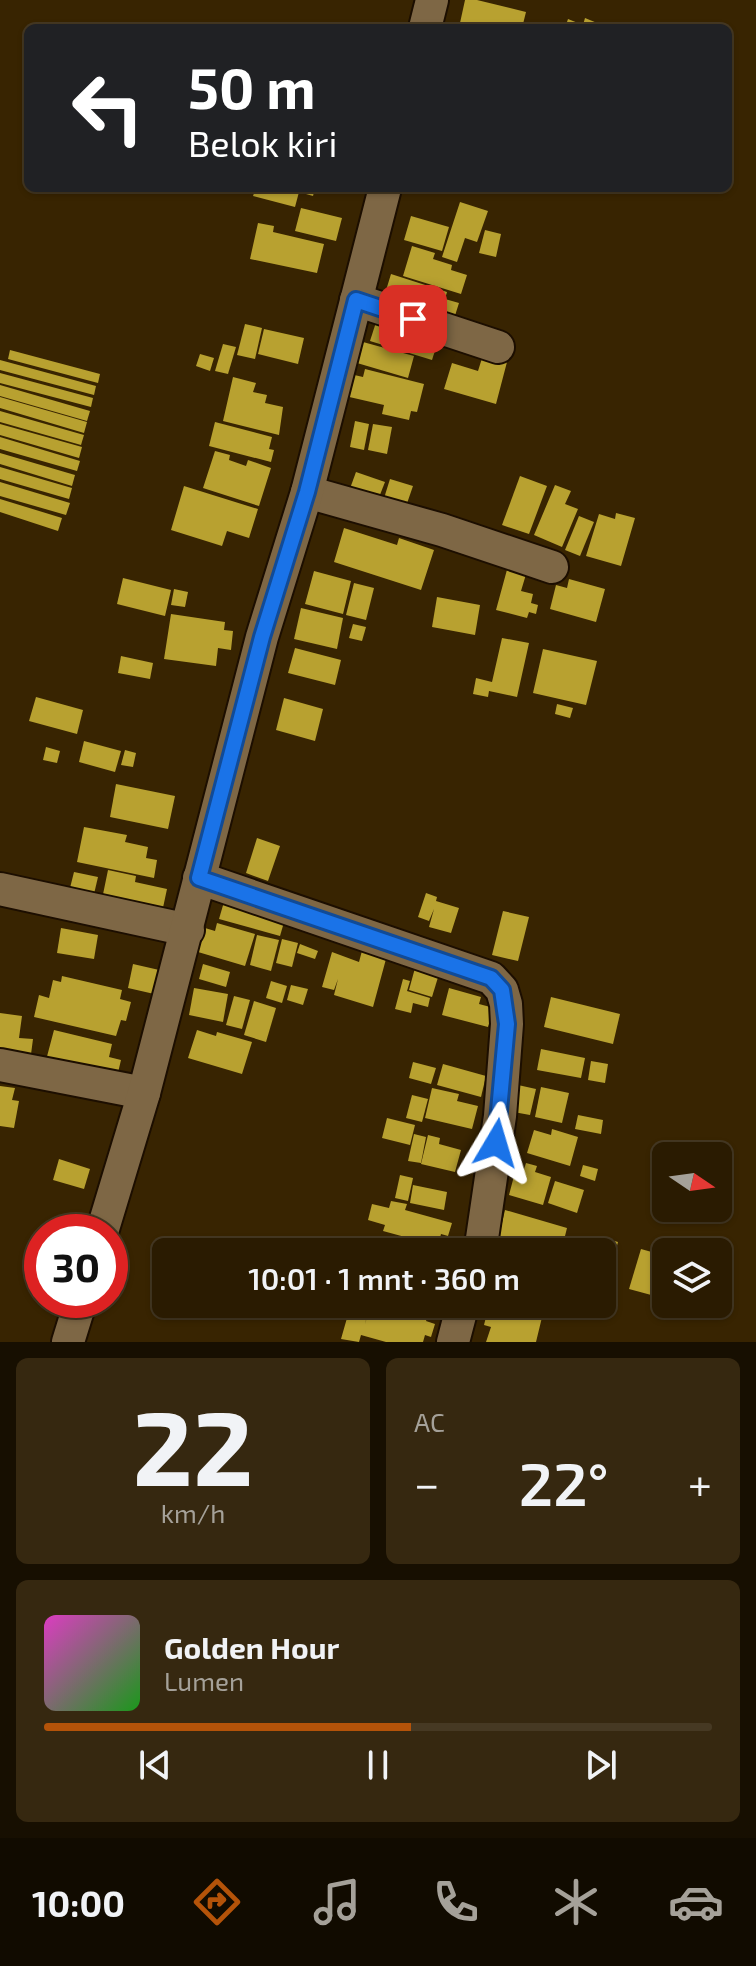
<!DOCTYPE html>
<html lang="id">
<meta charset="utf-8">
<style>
body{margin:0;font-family:"Exo 2",sans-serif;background:#362810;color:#f1f3f6;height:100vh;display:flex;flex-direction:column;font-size:30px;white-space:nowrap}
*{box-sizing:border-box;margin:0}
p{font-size:26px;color:#a5a199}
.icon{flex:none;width:44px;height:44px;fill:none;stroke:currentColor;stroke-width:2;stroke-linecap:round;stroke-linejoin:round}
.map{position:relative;height:1342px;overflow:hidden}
.side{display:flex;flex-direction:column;gap:16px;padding:16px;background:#170f01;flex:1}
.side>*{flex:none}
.top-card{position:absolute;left:24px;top:24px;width:708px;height:168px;border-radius:12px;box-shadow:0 2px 6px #0004,0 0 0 2px #463923;background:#202124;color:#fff;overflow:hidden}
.needle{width:52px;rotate:103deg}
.controls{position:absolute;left:652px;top:1142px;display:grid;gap:16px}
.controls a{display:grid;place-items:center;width:80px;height:80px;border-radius:12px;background:#2a1b01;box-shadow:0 2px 6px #0004,0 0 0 2px #463923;font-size:40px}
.speed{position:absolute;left:24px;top:1214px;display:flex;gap:16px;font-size:40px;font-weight:700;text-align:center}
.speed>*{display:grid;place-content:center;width:104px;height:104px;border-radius:50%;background:#2a1b01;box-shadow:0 2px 6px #0004,0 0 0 2px #463923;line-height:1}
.speed .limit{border:12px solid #d22;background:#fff;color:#111}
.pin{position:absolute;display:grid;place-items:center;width:68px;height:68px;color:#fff;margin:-34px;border-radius:16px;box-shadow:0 4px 12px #0006}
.me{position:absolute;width:88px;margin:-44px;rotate:7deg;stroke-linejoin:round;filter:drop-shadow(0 0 6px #0008)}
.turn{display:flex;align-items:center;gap:28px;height:168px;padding:0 32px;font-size:36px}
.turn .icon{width:104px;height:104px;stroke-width:2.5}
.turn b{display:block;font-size:56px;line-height:68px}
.big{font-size:60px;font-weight:600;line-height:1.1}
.side .widget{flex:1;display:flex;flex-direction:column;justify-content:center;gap:12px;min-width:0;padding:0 28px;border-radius:12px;background:#362810}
.side .dial{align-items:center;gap:0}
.dial b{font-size:104px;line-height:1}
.song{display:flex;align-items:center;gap:24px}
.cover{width:96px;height:96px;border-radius:12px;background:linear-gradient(135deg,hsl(310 70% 55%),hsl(120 70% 35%))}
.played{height:8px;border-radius:4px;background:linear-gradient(90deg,#b45309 55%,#463923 55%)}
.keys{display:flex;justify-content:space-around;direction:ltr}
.heat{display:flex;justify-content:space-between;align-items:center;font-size:44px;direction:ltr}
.side .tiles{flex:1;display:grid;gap:16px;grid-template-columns:1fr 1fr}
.widget:last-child{grid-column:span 2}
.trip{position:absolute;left:152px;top:1238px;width:464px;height:80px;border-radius:12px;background:#2a1b01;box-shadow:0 2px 6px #0004,0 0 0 2px #463923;font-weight:600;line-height:80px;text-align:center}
.dock{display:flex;height:128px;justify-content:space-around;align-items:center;background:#110b00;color:#a5a199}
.dock .icon{width:56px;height:56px}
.dock .current{color:#b45309}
.dock b{font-size:36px;color:#f1f3f6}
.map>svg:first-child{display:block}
.building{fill:#b8a130}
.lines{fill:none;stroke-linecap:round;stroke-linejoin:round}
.minor-casing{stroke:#1c0e00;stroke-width:36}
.minor{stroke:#7e6745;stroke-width:32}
.route-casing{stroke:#114b97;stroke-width:20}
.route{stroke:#1a73e8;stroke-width:14}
</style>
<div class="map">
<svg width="756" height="1342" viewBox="0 0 756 1342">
<rect width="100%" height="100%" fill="#382401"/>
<g class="building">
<path d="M465,0H477L526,12L522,28H480L460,23Z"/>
<path d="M585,18L602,25L601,28H565L568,19L583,25Z"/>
<path d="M256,188H315L313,196L299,192L295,207L253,196Z"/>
<path d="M460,202L488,211L477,242L465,238L457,262L442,257Z"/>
<path d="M301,208L342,218L336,241L295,231Z"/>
<path d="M411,216L449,227L442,251L404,240Z"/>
<path d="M258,223L274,226L273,232L324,244L317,273L250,259Z"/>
<path d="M485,230L501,234L496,257L479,253Z"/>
<path d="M412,246L435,253L433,259L452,265L451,270L467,275L461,294L403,276Z"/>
<path d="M391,274L447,292L445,299L459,303L452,325L384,297Z"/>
<path d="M378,316L439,338L432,360L370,341Z"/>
<path d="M245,324L262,328L255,359L237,355Z"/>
<path d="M264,329L304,338L298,364L258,354Z"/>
<path d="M363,342L414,356L408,378L357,363Z"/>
<path d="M223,344L236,347L228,374L215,371Z"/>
<path d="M10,350L100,374L98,383L8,359Z"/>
<path d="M200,354L214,358L210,371L196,366Z"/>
<path d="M483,355L507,362L496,404L444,389L452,363L478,371Z"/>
<path d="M0,360L96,386L94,395L0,370Z"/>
<path d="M365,369L424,384L417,412L411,411L409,420L382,414L384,405L345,396L350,374L363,377Z"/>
<path d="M0,373L93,398L91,407L0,383Z"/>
<path d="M233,377L256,383L253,392L267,395L265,403L283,407L279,435L223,421Z"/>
<path d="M0,385L90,411L87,421L0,396Z"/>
<path d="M0,397L87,422L84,433L0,408Z"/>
<path d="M0,411L84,435L81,445L0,422Z"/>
<path d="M355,421L369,424L364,450L350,447Z"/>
<path d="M215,422L272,437L269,449L274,450L271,462L209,446Z"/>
<path d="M0,424L82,447L79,458L0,435Z"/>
<path d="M373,424L392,427L387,454L368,450Z"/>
<path d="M0,437L80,461L77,471L0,449Z"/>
<path d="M215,451L230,455L229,460L246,466L248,460L271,468L259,506L203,488Z"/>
<path d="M0,453L75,475L72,486L0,464Z"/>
<path d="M0,467L72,488L69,499L0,479Z"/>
<path d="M356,472L385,482L376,505L348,494Z"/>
<path d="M520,476L547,486L529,534L502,525Z"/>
<path d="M390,479L413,486L403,515L381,508Z"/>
<path d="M0,482L70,503L66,515L0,496Z"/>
<path d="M555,485L571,491L565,504L578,509L562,547L534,535Z"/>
<path d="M184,486L258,509L249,538L227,531L222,546L171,530Z"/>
<path d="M0,499L62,518L58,531L0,512Z"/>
<path d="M616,513L635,518L621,566L586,556L599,514L615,519Z"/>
<path d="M579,516L594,522L580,556L565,550Z"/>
<path d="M344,528L397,545L399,538L434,550L421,590L334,562Z"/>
<path d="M508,566L527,571L521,591L533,594L531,603L538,605L536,614L529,612L527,618L496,610Z"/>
<path d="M314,571L351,581L343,614L305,604Z"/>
<path d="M123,578L171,590L165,616L117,604Z"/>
<path d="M569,579L605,589L596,622L550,609L556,585L567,588Z"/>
<path d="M354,583L374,588L366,620L346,615Z"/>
<path d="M174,589L188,592L185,607L171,605Z"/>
<path d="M437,597L480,605L475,635L432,627Z"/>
<path d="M301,608L343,618L337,649L294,639Z"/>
<path d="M171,614L225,622L224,630L233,631L231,650L218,648L216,666L164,659Z"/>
<path d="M353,624L366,627L362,641L349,638Z"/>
<path d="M502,638L529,643L517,697L489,691L488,697L473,694L476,678L492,682Z"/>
<path d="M295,648L341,660L335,685L288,673Z"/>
<path d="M543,649L597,661L586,705L533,693Z"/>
<path d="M121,656L153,663L150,679L118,673Z"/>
<path d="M36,697L83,710L77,734L29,721Z"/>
<path d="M284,698L323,709L315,741L276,730Z"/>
<path d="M557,704L573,708L570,718L555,714Z"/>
<path d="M84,741L121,751L115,772L79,762Z"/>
<path d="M46,747L60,751L57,763L43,760Z"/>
<path d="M125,750L136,753L133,767L121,765Z"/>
<path d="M116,784L175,796L168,829L110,817Z"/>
<path d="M84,827L127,835L125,842L148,847L146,858L157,860L154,878L77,862Z"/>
<path d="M257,838L280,846L268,881L246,873Z"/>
<path d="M108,870L136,876L135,882L167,889L161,917L101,904Z"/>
<path d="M74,872L98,877L94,894L70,888Z"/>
<path d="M426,893L437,897L436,901L459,908L451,933L429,927L434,909L429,921L418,917Z"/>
<path d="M226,895L287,912L280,936L219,919Z"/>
<path d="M503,911L529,917L518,961L492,955Z"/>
<path d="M217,923L255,934L245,966L198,952L205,928L215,931Z"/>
<path d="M61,928L98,935L94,959L57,953Z"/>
<path d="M257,935L279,940L271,971L250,965Z"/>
<path d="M282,939L298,943L292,967L276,963Z"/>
<path d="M300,944L318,951L315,959L297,953Z"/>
<path d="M363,947L376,950L375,956L386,959L373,1007L334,995L338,979L334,990L322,987L332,952L359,962Z"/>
<path d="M133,964L168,972L163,996L128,988Z"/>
<path d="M203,964L230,972L226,987L199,979Z"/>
<path d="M415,968L439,974L432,997L409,990Z"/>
<path d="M62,976L122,990L120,999L131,1002L126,1021L121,1020L116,1036L34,1017L39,995L49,998L53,980L61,982Z"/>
<path d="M403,979L410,981L407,991L430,998L428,1007L413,1003L411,1013L395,1009Z"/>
<path d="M271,981L287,986L282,1003L266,998Z"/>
<path d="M291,985L308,989L303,1005L287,1000Z"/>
<path d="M194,988L228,994L223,1022L189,1015Z"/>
<path d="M449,988L481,997L479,1004L494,1008L488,1027L442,1015Z"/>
<path d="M234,996L250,1000L242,1029L226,1025Z"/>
<path d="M551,997L620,1014L613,1044L544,1027Z"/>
<path d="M254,1001L276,1008L266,1042L244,1035Z"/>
<path d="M0,1013L22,1016L19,1038L33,1039L30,1062L0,1058Z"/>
<path d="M54,1030L112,1044L109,1057L121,1060L116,1081L45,1064Z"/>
<path d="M197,1030L216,1036L217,1032L252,1042L242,1074L188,1058Z"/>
<path d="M541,1049L585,1058L581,1078L537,1070Z"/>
<path d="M591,1061L608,1064L605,1083L588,1080Z"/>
<path d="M413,1062L436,1068L431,1084L409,1078Z"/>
<path d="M443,1064L486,1076L481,1097L437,1085Z"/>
<path d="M509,1083L536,1089L530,1115L503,1110Z"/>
<path d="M0,1086L15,1088L12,1100L19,1101L14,1128L0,1126Z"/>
<path d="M541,1087L569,1093L562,1123L535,1117Z"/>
<path d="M432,1088L459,1094L457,1101L478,1106L472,1129L425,1118Z"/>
<path d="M412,1095L428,1099L422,1122L406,1118Z"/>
<path d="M578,1115L603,1120L601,1134L575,1129Z"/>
<path d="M387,1118L415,1125L410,1145L382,1138Z"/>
<path d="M552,1129L578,1137L570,1166L527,1153L534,1130L551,1135Z"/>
<path d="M414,1134L426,1137L421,1163L408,1161Z"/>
<path d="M428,1135L440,1138L439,1144L461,1150L455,1172L421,1164Z"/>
<path d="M59,1159L90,1169L84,1189L53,1180Z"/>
<path d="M526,1163L537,1166L535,1172L551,1177L543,1205L509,1195L514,1176L521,1179Z"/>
<path d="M583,1165L598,1169L595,1181L580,1176Z"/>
<path d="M400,1175L413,1178L408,1201L395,1198Z"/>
<path d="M555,1181L584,1190L577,1213L548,1203Z"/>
<path d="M413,1185L447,1192L444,1210L410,1203Z"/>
<path d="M391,1201L407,1204L405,1210L452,1223L448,1236L441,1234L438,1246L383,1231L385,1225L368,1220L372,1204L389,1208Z"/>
<path d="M505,1210L567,1228L561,1252H528L522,1250L524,1243L499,1236Z"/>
<path d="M597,1236L618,1242L614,1257L602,1254V1252H593Z"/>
<path d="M377,1243L402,1249V1252H375Z"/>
<path d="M641,1249L666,1256V1299L629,1289Z"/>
<path d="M351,1304H370L365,1324L371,1304H403L429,1312L426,1321L435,1324L431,1337L425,1335L423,1342H386L361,1335L359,1342L341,1339Z"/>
<path d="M469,1304H493L492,1311L497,1312L499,1304H524L544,1309L536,1342H486L491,1327L484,1325L488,1309Z"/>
</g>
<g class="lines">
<defs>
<g id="minor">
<path d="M425,28L432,0"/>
<path d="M356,300L498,347"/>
<path d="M307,492L442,530L552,567"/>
<path d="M199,878L491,978L502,990L506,1004L507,1024L500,1116L480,1252"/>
<path d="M0,889L188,930"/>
<path d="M0,1065L144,1093"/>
<path d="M102,1232L144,1093L262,637L307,492L385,188"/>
<path d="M68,1342L81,1300"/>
<path d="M453,1342L463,1304"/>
</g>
</defs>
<use href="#minor" class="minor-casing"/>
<use href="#minor" class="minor"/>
</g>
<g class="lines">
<defs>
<path id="route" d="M413,319L356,300L307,492L262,637L199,878L491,978L502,990L507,1024L496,1143"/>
</defs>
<use href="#route" class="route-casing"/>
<use href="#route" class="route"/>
</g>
</svg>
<div class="controls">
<a><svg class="needle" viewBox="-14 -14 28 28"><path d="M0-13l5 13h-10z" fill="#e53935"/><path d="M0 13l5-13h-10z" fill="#a5a199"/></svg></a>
<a><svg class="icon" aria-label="layers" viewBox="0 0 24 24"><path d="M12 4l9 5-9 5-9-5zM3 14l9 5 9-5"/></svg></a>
</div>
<div class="speed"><div class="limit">30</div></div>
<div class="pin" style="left:413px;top:319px;background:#d93025"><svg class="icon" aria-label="arrive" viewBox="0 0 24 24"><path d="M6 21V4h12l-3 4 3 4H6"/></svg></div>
<svg class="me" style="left:496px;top:1143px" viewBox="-20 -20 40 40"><path d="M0-17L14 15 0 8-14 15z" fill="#1a73e8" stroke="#fff" stroke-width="4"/></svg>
<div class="trip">10:01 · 1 mnt · 360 m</div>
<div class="top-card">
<div class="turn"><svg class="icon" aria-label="left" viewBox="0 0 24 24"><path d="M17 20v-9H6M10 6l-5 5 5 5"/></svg><div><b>50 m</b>Belok kiri</div></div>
</div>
</div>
<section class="side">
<div class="tiles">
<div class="widget dial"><b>22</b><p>km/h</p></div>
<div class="widget"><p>AC</p>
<div class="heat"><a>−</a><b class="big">22°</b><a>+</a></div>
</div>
<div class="widget">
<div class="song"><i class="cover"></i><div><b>Golden Hour</b><p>Lumen</p></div></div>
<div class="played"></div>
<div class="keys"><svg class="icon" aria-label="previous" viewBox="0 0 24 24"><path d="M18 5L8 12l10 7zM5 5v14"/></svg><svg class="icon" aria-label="pause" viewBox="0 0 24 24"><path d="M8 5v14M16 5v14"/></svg><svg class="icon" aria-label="next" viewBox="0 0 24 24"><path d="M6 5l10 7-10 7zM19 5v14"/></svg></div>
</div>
</div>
</section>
<nav class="dock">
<b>10:00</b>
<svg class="icon current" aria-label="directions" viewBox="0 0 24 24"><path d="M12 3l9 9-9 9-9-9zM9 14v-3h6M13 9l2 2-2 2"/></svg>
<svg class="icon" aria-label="music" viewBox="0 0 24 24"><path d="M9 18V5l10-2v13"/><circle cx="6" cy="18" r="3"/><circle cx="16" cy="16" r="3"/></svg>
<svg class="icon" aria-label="phone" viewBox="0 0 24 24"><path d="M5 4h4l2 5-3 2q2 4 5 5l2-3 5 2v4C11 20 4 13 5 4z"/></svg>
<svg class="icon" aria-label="climate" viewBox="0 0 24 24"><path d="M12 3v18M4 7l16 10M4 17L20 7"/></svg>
<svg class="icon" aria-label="car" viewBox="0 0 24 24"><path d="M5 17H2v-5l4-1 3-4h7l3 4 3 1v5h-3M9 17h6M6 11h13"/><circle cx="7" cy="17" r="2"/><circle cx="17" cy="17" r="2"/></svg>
</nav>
